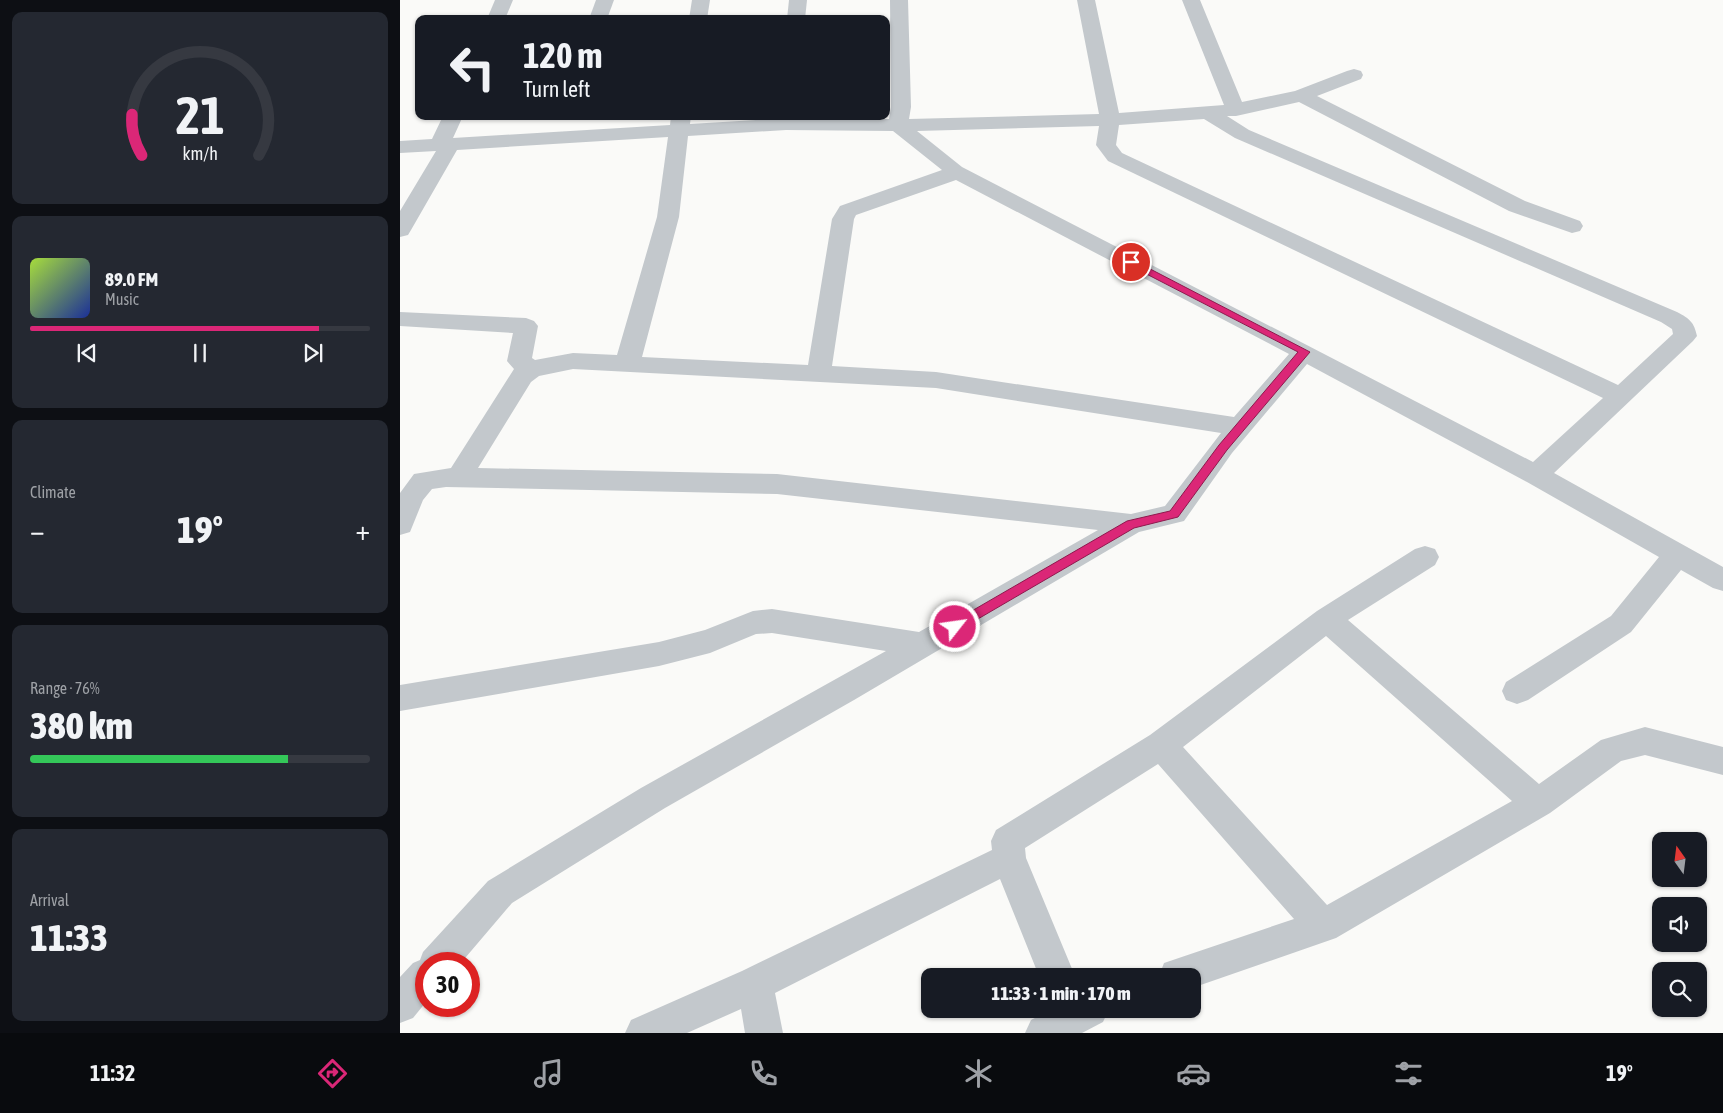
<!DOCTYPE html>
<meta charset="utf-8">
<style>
body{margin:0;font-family:"Asap Condensed",sans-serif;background:#242831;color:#f1f3f6;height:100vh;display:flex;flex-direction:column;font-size:19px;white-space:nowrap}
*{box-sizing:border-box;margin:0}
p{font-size:16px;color:#9ea1a6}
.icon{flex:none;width:28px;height:28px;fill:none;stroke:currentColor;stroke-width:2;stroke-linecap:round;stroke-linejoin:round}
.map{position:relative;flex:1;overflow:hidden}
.sheet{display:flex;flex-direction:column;gap:12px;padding:12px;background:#0d0f14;width:400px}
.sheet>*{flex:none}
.top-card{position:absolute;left:15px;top:15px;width:475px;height:105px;border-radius:10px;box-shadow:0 1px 4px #0004;background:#171b24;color:#f1f3f6;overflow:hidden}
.needle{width:32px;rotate:346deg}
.tools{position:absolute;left:1252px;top:832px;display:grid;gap:10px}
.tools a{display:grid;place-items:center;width:55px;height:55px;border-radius:10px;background:#171b24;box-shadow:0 1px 4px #0004;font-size:25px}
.speed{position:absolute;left:15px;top:952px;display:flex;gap:10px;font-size:25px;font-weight:700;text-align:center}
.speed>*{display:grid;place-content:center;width:65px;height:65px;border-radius:50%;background:#171b24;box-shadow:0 1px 4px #0004;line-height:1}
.speed .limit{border:8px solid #d22;background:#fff;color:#111}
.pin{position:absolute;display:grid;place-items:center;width:42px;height:42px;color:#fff;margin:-21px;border:2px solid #fff;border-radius:50%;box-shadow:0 1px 5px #0007}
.me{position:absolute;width:55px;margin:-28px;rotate:60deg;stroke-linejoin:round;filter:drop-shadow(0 0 4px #0008)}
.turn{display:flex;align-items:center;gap:18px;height:105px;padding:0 25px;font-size:22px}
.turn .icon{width:65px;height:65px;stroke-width:2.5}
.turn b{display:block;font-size:35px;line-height:42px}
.big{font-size:38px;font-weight:800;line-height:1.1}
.sheet .widget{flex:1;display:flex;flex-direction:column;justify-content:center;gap:8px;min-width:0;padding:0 18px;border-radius:10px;background:#242831}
.sheet .dial{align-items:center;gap:0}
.dial svg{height:130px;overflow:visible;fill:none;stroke:#363941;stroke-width:7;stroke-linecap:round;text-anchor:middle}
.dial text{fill:#f1f3f6;stroke:none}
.song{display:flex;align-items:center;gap:15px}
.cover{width:60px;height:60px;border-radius:8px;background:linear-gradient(135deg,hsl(80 70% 55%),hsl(230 70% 35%))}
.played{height:5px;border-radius:2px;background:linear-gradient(90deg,#db2777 85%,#363941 85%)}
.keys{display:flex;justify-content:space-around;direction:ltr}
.heat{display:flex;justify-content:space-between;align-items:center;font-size:28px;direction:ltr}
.charge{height:8px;border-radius:4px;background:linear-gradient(90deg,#34c759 76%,#363941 0)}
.trip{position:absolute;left:521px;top:968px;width:280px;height:50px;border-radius:10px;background:#171b24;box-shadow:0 1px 4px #0004;font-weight:800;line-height:50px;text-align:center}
.tab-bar{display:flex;height:80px;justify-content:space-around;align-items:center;background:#090b0e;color:#9ea1a6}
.tab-bar .icon{width:35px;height:35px}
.tab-bar .on{color:#db2777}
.tab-bar b{font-size:22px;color:#f1f3f6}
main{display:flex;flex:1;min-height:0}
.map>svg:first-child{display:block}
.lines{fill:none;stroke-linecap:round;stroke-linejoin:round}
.street{fill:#c3c8cc;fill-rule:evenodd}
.route{fill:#db2777;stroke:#8e194d}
</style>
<main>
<section class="sheet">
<div class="widget dial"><svg viewBox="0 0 100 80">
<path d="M14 69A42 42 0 1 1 86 69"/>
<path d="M14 69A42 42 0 0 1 8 44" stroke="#db2777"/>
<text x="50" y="56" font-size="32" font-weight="700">21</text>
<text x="50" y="72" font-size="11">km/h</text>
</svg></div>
<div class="widget">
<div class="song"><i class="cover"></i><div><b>89.0 FM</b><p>Music</p></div></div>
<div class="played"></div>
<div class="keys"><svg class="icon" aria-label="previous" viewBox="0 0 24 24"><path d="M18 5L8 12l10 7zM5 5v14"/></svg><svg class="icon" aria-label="pause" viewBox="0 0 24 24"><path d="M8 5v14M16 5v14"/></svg><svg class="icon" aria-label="next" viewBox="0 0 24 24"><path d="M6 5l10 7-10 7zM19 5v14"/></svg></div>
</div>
<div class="widget"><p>Climate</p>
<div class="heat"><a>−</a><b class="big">19°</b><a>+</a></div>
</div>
<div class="widget"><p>Range · 76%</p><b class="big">380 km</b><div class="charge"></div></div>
<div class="widget"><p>Arrival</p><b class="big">11:33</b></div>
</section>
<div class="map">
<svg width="1323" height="1033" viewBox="0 0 1323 1033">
<rect width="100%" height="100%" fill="#fafaf8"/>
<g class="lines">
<g class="street">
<path d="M95,0H113L105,19H87Z"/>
<path d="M196,0H214L207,19H189Z"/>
<path d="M292,0H310L307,19H289Z"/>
<path d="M389,0H407L405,19H387Z"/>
<path d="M490,0H508L511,107L509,119L699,114L677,0H695L719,113L824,105L782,0H800L842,102L895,91L947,71L954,69L961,71L963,75L961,79L917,96L1125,201L1180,221L1183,226L1180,231L1172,233L1109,211L899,102L836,116H827L849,130L1277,312C1290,319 1294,322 1297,336L1293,341L1154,473L1323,567V591L1313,588L1281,570L1231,632L1128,700L1117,704L1106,700L1102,691L1106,682L1211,616L1259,557L1127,482L907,364L832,453L784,521L739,532L454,700L265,808L112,903L60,964H26V1002L13,1018L0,1023V977L13,963L20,960L23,952L88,881L241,788L486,651L372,633L356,634L310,653L259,666L0,711V685L259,642L305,630L353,611L372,609L519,632L698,530L377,494L46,487L32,489L23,500L10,532L0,535V493L14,474L51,468L114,369L107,361L113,333L0,326V312L126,318L134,321L138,326L132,358L135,360L173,353L217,355L257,217L268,137L57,150L11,230L8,235L0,237V211L36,151L0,153V141L32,139L43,116H63L53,138L270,125L271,116H291L290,124L386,118L489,119L491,107ZM804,119L835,138L1261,322L1272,329L1273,334L1218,385L722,153L716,145L719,125ZM699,126L696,145L708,161L1203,398L1133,462L562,167L517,131ZM386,130L493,131L542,170L440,206L432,219L408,365L242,357L279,217L288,136ZM556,180L889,354L834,417L536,372L432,366L454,219L456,215ZM173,369L536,388L821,433L765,506L731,514L377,474L78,468L131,382L139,376Z"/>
<path d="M1025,546L1035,549L1039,557L1035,565L948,620L1139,784L1201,740L1245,727L1323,747V775L1245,755L1221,761L1150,813L936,938L792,988V976H759L764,963L894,919L758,764L625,848L626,858L675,976H639L600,879L375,993L383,1033H345L341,1009L287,1033H225L231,1020L342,971L592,850L591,841L596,830L750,735L917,611L1015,549ZM926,636L1112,801L927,905L783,747Z"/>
<path d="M652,1009H709L703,1022L682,1033H625L631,1020Z"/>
</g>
</g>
<path class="route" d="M731,259L910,352L827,450L778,517L734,528L559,630H551L549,627L551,623L727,521L770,511L819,445L898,352L727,264L726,262Z"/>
</svg>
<div class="tools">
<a><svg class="needle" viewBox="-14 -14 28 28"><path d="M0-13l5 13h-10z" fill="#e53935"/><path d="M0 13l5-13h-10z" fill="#9ea1a6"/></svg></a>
<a><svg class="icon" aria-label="sound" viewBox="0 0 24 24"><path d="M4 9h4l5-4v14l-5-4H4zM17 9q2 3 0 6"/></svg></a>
<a><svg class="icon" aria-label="search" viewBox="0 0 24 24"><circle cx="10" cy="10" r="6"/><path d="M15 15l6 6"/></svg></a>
</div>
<div class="speed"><div class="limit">30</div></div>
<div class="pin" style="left:731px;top:262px;background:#d93025"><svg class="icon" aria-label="arrive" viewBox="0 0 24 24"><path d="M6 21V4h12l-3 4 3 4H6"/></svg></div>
<svg class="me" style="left:555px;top:627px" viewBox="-20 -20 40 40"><circle r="17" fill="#db2777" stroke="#fff" stroke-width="3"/><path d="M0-11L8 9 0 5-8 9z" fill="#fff"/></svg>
<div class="trip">11:33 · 1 min · 170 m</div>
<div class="top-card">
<div class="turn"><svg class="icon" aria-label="left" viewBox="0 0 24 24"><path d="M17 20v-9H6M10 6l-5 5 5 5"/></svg><div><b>120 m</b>Turn left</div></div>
</div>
</div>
</main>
<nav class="tab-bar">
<b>11:32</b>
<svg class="icon on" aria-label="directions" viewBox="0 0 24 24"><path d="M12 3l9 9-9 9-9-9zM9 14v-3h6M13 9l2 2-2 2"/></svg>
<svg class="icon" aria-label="music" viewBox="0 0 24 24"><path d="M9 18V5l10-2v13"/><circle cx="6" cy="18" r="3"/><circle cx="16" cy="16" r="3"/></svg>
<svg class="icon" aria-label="phone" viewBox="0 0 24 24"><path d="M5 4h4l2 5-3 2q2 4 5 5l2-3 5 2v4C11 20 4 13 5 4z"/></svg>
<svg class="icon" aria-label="climate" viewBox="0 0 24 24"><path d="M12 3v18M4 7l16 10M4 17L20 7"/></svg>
<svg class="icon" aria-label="car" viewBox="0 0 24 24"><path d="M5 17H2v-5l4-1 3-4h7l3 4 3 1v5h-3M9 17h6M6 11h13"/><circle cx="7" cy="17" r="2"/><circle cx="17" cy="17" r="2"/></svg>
<svg class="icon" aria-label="filters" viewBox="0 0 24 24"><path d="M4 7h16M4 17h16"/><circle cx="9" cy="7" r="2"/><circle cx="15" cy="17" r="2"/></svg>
<b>19°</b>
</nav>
